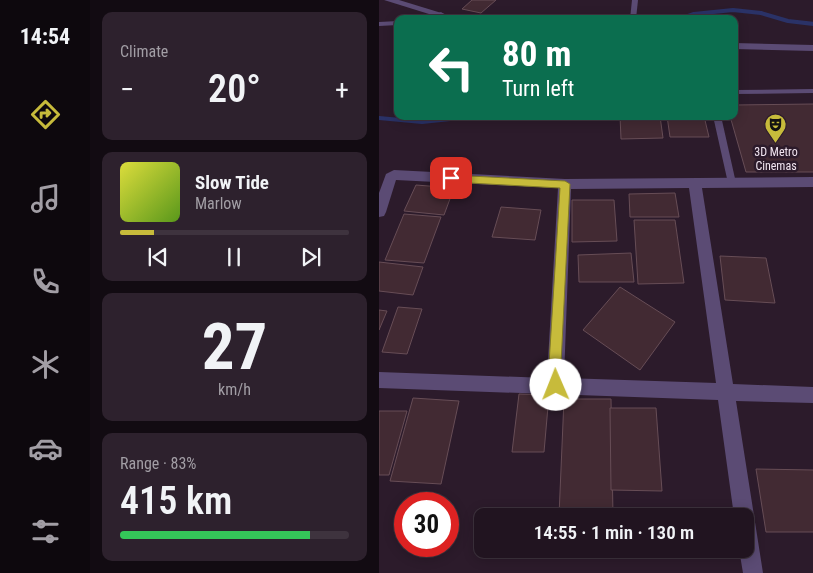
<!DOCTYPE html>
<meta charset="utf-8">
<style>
body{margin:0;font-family:"Roboto Condensed",sans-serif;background:#2d212d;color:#f1f3f6;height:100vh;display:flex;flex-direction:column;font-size:19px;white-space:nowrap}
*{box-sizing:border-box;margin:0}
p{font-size:16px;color:#a29ea5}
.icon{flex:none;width:28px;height:28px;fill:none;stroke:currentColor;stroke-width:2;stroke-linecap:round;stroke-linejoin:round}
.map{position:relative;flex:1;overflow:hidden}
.sheet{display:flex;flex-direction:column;gap:12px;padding:12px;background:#120b12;width:289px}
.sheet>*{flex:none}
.top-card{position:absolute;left:15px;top:15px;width:344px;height:105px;border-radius:10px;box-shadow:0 2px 12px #0003,0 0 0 1px #3e333e;background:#0b6e4f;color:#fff;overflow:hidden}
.speed{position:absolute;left:15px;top:492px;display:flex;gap:10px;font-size:25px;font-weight:700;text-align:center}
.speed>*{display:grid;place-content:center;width:65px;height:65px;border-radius:50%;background:#211420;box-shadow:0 2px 12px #0003,0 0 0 1px #3e333e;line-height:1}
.speed .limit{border:8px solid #d22;background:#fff;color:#111}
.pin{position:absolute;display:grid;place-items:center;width:42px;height:42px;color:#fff;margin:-21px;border-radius:10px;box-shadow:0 2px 8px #0006}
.me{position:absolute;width:55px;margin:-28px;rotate:359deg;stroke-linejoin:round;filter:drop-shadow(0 0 4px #0008)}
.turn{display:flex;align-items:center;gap:18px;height:105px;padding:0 25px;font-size:22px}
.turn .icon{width:65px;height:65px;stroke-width:2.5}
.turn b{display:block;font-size:35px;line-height:42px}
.big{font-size:38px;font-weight:600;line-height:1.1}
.sheet .tile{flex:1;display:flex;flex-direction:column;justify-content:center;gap:8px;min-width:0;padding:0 18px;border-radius:10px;background:#2d212d}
.sheet .dial{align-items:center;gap:0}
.dial b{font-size:65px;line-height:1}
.song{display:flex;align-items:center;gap:15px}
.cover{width:60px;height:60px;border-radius:8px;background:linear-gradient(135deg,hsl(60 70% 55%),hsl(90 70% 35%))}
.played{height:5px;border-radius:2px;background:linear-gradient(90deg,#c7bb3b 15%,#3e333e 15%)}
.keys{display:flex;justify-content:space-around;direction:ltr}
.heat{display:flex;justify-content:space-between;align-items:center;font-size:28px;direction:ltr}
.charge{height:8px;border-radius:4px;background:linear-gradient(90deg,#34c759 83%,#3e333e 0)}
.trip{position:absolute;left:95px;top:508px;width:280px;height:50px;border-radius:10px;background:#211420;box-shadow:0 2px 12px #0003,0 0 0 1px #3e333e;font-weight:600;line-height:50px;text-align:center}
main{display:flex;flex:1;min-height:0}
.tabs{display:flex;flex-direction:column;width:90px;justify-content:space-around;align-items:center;background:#0d080d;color:#a29ea5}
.tabs .icon{width:35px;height:35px}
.tabs .current{color:#c7bb3b}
.tabs b{font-size:22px;color:#f1f3f6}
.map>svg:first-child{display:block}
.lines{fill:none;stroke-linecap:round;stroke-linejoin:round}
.stream{stroke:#2a3267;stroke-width:4}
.building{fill:#422a33;stroke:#674d56}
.service{fill:#5b4b74;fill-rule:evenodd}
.minor{fill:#5b4b74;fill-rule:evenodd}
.route{fill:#c7bb3b;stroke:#817a26}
.labels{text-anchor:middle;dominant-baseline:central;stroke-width:5;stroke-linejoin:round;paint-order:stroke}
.far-poi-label{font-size:12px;fill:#f1e5f0;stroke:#2c1b2b}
</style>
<main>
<nav class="tabs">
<b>14:54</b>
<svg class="icon current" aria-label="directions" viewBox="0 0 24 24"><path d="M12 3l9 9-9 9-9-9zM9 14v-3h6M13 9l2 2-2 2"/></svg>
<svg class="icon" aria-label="music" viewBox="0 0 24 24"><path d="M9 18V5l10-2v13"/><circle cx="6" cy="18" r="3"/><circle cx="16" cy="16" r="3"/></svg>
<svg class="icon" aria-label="phone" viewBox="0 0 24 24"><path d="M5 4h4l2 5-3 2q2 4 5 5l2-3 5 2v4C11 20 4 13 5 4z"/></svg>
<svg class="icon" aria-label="climate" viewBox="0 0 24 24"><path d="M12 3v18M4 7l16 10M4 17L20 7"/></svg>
<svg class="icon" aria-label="car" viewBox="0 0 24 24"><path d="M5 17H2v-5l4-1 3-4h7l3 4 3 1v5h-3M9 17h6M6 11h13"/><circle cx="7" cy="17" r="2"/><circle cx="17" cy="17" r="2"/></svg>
<svg class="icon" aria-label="filters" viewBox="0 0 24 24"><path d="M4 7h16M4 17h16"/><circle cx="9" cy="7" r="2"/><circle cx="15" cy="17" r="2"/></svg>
</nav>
<section class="sheet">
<div class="tile"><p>Climate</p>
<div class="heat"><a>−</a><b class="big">20°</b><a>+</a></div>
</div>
<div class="tile">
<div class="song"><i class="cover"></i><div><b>Slow Tide</b><p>Marlow</p></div></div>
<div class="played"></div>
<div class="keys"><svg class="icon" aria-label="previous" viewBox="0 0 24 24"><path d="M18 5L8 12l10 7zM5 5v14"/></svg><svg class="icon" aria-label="pause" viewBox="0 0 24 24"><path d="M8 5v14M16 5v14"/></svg><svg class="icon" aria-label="next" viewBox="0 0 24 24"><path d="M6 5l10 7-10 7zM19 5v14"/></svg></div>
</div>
<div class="tile dial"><b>27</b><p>km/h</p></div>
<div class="tile"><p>Range · 83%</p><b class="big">415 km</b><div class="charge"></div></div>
</section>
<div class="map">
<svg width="435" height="573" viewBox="0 0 435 573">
<rect width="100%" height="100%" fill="#2c1b2b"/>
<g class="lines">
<g class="stream">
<path d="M300,19L315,14L354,10L382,13L409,21L435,24"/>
<path d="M0,118L43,122L100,116"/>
</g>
</g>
<g class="building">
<path d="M93,0H117L102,13L83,9Z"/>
<path d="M435,104V172H367L351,116H355V105Z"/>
<path d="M241,116H281L284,138L242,139Z"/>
<path d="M288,116H325L330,137H291Z"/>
<path d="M37,185L75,188L65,215L25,211Z"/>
<path d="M296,193L300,217H251L250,194Z"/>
<path d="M193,200H235L238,241L193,242Z"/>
<path d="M122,207L162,210L156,240L113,237Z"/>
<path d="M25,214L62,217L45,263L6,260Z"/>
<path d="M255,220H296L305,283L259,284Z"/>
<path d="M252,253L255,282H200L199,255Z"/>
<path d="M341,256L387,258L396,303L346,300Z"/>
<path d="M0,262L44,267L34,295L0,291Z"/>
<path d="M241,287L296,322L261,370L204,330Z"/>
<path d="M19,307L43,309L28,354L3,352Z"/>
<path d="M0,310L8,311L0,330Z"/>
<path d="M140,394L170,395L165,452H133Z"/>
<path d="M34,398L80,401L62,484L11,481Z"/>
<path d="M185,399H232L234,516H180Z"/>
<path d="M231,408H277L283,491L232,490Z"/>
<path d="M0,411H28L10,475H0Z"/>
<path d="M377,469L435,470V532H387Z"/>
</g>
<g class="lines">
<g class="service">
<path d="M253,0H259L257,19H251Z"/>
<path d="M62,12L65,14L64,15L53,19H42Z"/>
<path d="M19,21V25L0,26V22Z"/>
<path d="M435,89V93L355,94V90Z"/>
<path d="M334,116H342L357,183L353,186L349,183Z"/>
</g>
<g class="minor">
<path d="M5,0H20L82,19H66Z"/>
<path d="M355,43L435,45V51L355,49Z"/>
<path d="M15,170L186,179L435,177V187L323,188L354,384L435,387V403L357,401L384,573H364L360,549H366V516H355L339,400L0,388V372L168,378L179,188L17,180L7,212L5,216L0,217V193L7,174ZM310,188L337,383L185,378L192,189Z"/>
</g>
</g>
<path class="route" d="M72,175L186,181L191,184L182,364L183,385L181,389L177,391L172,389L170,364L181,188L72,182L67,178Z"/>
<defs>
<symbol id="theatre-pin" viewBox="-11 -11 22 30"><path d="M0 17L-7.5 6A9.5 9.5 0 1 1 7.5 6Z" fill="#c7bb3b" stroke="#2c1b2b"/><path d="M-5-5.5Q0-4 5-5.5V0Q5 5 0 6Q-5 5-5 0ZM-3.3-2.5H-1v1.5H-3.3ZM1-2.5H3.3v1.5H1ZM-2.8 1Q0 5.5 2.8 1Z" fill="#111"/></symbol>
</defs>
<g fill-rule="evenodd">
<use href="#theatre-pin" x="384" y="112" width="25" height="34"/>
</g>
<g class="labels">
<g class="far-poi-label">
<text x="397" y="152">3D Metro<tspan x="397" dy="14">Cinemas</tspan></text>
</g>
</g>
</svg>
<div class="speed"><div class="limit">30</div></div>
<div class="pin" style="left:72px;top:178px;background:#d93025"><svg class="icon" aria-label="arrive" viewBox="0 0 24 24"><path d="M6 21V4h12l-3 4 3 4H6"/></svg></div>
<svg class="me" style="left:177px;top:385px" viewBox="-20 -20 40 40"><circle r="19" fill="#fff"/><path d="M0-13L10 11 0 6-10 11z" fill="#c7bb3b"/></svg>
<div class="trip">14:55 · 1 min · 130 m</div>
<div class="top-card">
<div class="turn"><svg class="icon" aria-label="left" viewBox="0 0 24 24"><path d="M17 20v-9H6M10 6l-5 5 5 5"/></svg><div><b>80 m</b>Turn left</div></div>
</div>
</div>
</main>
